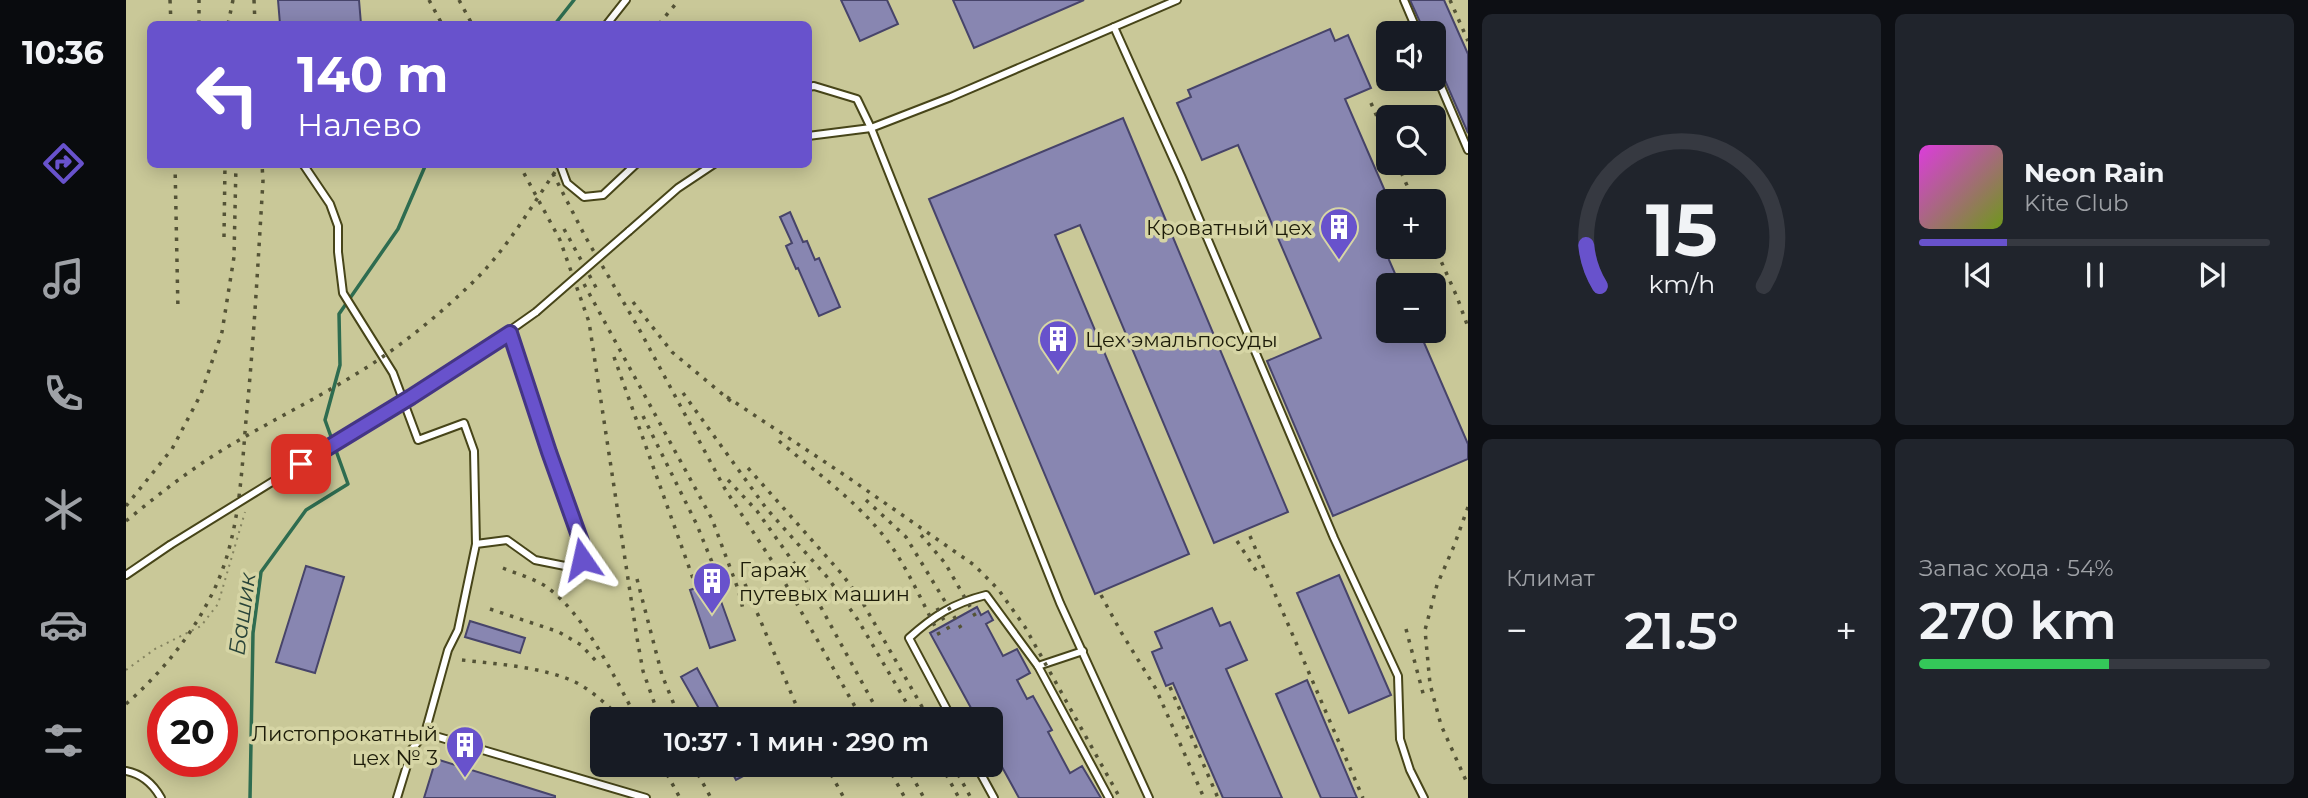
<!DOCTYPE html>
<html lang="ru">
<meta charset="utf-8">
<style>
body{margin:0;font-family:Montserrat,sans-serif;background:#20242c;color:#f1f3f6;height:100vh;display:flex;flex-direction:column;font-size:26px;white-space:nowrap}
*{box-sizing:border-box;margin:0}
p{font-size:23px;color:#9ea1a6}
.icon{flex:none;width:38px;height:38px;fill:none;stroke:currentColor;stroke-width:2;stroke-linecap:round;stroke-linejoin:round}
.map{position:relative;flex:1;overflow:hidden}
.drawer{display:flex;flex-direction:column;gap:14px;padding:14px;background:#0d0f14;width:840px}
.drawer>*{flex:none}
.guide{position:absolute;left:21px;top:21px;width:665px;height:147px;border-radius:10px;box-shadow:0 4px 18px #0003;background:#6852cc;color:#fff;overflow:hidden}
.controls{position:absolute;left:1250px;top:21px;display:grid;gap:14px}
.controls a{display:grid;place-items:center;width:70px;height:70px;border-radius:10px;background:#171b24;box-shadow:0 4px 18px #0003;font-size:35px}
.speed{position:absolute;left:21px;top:686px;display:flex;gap:14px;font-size:35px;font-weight:700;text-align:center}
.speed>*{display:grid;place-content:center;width:91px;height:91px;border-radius:50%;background:#171b24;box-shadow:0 4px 18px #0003;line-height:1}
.speed .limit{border:10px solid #d22;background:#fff;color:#111}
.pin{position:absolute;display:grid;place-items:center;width:60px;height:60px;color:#fff;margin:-30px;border-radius:14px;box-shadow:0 4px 10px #0006}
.me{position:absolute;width:77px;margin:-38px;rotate:349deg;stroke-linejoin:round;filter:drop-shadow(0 0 5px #0008)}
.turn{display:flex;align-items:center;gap:24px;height:147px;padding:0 35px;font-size:32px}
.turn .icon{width:91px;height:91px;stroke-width:2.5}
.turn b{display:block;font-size:49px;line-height:60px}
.big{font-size:52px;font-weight:600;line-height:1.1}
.drawer .card{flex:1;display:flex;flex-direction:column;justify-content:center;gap:10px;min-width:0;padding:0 24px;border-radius:10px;background:#20242c}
.drawer .dial{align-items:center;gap:0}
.dial svg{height:182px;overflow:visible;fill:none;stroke:#363941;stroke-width:7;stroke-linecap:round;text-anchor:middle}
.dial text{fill:#f1f3f6;stroke:none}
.song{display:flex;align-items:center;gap:21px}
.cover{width:84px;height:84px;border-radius:10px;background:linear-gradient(135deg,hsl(300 70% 55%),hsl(80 70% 35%))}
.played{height:7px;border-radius:4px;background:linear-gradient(90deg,#6852cc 25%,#363941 25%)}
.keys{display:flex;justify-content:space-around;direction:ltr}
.heat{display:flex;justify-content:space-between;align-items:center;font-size:38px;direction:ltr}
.charge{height:10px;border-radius:5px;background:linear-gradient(90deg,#34c759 54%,#363941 0)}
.drawer .tiles{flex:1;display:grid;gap:14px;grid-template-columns:repeat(2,1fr)}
.trip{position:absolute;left:464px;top:707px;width:413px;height:70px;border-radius:10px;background:#171b24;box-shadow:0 4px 18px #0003;font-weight:600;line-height:70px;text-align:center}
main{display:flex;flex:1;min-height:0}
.menu{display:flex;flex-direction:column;width:126px;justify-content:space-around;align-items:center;background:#090b0e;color:#9ea1a6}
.menu .icon{width:49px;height:49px}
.menu .on{color:#6852cc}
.menu b{font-size:32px;color:#f1f3f6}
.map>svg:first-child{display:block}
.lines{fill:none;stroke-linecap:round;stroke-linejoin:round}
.stream{stroke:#2e6c50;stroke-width:3.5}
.building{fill:#8886b1;stroke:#47446a;stroke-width:2}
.lane-casing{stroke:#474519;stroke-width:10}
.path{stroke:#84835f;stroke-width:2;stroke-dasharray:2 5;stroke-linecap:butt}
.lane{stroke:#fff;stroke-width:6}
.rail{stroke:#545336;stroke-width:3.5;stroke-dasharray:3.5 7;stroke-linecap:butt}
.lane-bridge-casing{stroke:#474519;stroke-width:10;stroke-linecap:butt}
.lane-bridge{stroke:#fff;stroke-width:6}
.route-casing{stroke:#443585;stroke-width:18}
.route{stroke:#6852cc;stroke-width:12}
.labels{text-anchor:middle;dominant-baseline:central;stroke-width:7;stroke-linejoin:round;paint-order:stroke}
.poi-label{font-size:21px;fill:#1d1c09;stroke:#d6d5a5;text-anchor:end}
.water-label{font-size:23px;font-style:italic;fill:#2a453a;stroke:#d6d5a5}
</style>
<main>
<nav class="menu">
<b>10:36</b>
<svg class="icon on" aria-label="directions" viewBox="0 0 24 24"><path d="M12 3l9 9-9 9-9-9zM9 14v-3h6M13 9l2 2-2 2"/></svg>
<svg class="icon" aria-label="music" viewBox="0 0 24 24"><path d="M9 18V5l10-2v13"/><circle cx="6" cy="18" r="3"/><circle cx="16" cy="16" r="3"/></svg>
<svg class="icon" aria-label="phone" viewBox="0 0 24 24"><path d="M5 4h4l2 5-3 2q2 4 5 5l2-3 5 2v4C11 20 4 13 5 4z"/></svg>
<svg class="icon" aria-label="climate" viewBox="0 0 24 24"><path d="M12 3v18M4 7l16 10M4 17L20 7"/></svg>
<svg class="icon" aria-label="car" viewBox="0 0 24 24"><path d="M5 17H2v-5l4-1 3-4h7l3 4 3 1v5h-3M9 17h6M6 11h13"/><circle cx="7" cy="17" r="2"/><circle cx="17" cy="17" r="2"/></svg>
<svg class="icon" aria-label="filters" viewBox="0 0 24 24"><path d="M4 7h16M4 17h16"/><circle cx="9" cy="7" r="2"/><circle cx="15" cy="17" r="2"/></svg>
</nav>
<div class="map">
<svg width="1342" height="798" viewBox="0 0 1342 798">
<rect width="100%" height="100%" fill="#c9c898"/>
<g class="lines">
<g class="stream">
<path d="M429,24L448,0"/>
<path d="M124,798L127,633L135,572L180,510L222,484L199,420L214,365L213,314L272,229L300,164"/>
</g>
</g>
<g class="building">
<path d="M152,0H233L235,24H154Z"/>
<path d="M715,0H761L772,24L734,41Z"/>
<path d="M827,0H958L848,48Z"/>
<path d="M1284,0H1318L1342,54V133L1307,53V33H1299Z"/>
<path d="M1204,29L1209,41L1222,35L1245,88L1219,99L1262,198V234L1253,237L1274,285H1262V331H1293L1342,444V459L1207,516L1141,361L1195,338L1112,145L1076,160L1051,103L1065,97L1062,90Z"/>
<path d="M997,118L1162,512L1088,543L954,225L929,235L1063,554L969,594L803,199Z"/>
<path d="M664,212L677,242L681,241L689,260L693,258L714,307L693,316L672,268L670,269L660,246L666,243L654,217Z"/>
<path d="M180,566L218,577L189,673L150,662Z"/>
<path d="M1213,575L1265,695L1223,713L1171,593Z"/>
<path d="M588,582L609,640L584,648L564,590Z"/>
<path d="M851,607L855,615L862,611L867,620L860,624L877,656L891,649L904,673L891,680L901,699L907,696L926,730L922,732L944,773L956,766L975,798H893L864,745V719H851L804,633Z"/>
<path d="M1086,608L1094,626L1104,622L1121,660L1100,669L1156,798H1097L1047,683L1040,686L1026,652L1036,648L1029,632Z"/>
<path d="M344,621L399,638L394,653L339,637Z"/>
<path d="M571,668L594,711L579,719L555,677Z"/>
<path d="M1181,680L1231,798H1195L1150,694Z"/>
<path d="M310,759L429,796V798H298Z"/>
<path d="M602,765H638L610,780Z"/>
</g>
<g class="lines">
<defs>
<g id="lane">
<path d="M1278,0L1292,33"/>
<path d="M481,24L500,0"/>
<path d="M988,27L1055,176L1208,538L1272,676L1274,739L1284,770L1298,798"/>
<path d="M1307,68L1342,150"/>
<path d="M682,87L688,86L731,99L745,128L934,603L1023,798"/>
<path d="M682,136L745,128L825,97L1051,0"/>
<path d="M177,164L204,204L212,226V252L217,293L267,373L292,440L338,423L348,451L350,544"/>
<path d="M434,164L441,183L458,197L477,195L510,164"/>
<path d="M503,231L552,188L588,164"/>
<path d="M335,365L410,312"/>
<path d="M0,575L44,545"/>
<path d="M912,666L983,798"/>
<path d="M826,719L783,638C807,616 828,603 860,595L912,666L957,651"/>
<path d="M299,733L520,798"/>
<path d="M850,765L868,798"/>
<path d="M0,771C16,774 27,784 35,798"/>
<path d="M271,798L286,749L299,733L322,650L332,630L350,544L381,540L409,560L444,567L456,560L457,547L440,501L384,333"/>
</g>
</defs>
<use href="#lane" class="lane-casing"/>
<path class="path" d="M0,670L29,649L75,626L92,604L119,512"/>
<use href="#lane" class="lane"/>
<g class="rail">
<path d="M44,0L45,24"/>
<path d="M128,0L129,24"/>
<path d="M303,0L316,24"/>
<path d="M333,0L346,24"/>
<path d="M1324,0L1342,41"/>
<path d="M73,24V0"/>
<path d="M102,24L107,0"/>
<path d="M533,24L553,0"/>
<path d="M1245,103L1262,142"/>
<path d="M1271,163L1288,201"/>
<path d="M49,164L52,311"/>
<path d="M393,164L434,240L463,322L511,638L517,671L534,719"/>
<path d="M422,164L460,238L512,327L599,489L650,567L736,719"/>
<path d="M438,229L472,291"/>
<path d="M98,237L99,164"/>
<path d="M1307,243L1331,297L1342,327"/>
<path d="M458,284L586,519L612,589L618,613"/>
<path d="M507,302L546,352L607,403"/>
<path d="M488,357L569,584"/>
<path d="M557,393L640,508L702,578L732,620L790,719"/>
<path d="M601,397L723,478L848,565L872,589L899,627L994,798"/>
<path d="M517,416L571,525L600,597"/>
<path d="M653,441C693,475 741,508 770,553C787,580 800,610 815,638"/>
<path d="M622,468L715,573L734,598L803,719"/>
<path d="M602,480L631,511L680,580L756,719"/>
<path d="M740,500L780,537L835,628"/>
<path d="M0,506L46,449L75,394L96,332L108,257L110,164"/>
<path d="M1342,507L1328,546L1311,585L1299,630L1304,684L1315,725L1342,785"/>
<path d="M0,521C33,494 66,468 103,446C150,418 200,394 246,364C281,341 315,313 345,284C380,251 404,208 431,169"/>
<path d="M795,535L819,563L851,619"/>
<path d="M1124,536L1237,798"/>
<path d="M1111,541L1133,575"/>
<path d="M377,568C391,574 410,579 422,588C459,615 489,678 511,719"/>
<path d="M511,579L536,675L554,719"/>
<path d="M619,584L676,719"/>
<path d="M975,595L995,632L1030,689L1078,798"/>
<path d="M811,608L825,633"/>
<path d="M364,609L433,632L455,645L470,661"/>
<path d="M1280,629L1298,697"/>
<path d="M336,660C371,664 417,667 449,682C467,691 482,706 496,719"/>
<path d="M1044,687L1092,798"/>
<path d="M0,704C35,673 64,638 85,596C113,542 115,479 120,420C128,340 132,261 137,181L136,164"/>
<path d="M536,765L554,798"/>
<path d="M567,765L585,798"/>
<path d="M700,765L718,798"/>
<path d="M761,765L779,798"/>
<path d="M780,765L798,798"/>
<path d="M815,765L833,798"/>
<path d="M827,765L845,798"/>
</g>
<defs>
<g id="lane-bridge">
<path d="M410,312L503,231"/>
<path d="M44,545L335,365"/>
</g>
</defs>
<use href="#lane-bridge" class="lane-bridge-casing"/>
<use href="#lane-bridge" class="lane-bridge"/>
</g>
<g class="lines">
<defs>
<path id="route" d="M175,464L285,397L384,333L423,452L457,547L456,559"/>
</defs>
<use href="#route" class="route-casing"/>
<use href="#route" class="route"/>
</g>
<defs>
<symbol id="building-pin" viewBox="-11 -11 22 30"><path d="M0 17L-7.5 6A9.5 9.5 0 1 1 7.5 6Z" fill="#6852cc" stroke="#d6d5a5"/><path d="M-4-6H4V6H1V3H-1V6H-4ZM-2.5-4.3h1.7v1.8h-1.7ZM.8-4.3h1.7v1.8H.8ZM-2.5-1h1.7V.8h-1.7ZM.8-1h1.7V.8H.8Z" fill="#fff"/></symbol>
</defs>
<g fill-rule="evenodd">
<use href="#building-pin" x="1191" y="205" width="44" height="60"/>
<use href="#building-pin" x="910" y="317" width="44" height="60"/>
<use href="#building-pin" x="564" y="559" width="44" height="60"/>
<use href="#building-pin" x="317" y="723" width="44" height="60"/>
</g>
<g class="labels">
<g class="poi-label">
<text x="1186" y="227">Кроватный цех</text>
<text x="959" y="339" text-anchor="start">Цех эмальпосуды</text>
<text x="613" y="569" text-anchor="start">Гараж<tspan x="613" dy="24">путевых машин</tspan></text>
<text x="312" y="733">Листопрокатный<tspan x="312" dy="24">цех № 3</tspan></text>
</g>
<g class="water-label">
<text transform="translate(116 614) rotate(-82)">Башик</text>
</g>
</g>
</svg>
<div class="controls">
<a><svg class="icon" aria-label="sound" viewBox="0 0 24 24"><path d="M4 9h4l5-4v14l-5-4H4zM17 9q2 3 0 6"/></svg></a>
<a><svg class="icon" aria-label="search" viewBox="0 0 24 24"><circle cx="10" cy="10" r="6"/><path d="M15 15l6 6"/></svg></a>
<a>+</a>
<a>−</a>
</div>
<div class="speed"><div class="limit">20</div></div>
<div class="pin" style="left:175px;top:464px;background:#d93025"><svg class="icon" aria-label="arrive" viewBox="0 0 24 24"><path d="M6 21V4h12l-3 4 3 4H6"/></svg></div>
<svg class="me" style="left:456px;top:559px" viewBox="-20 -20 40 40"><path d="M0-17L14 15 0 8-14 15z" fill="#6852cc" stroke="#fff" stroke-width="4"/></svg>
<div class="trip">10:37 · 1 мин · 290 m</div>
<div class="guide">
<div class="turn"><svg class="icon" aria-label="left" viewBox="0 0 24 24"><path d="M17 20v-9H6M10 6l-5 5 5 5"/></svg><div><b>140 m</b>Налево</div></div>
</div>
</div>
<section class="drawer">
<div class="tiles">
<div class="card dial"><svg viewBox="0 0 100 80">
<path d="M14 69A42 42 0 1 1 86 69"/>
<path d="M14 69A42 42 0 0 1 8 51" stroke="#6852cc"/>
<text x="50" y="56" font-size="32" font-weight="700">15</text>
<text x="50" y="72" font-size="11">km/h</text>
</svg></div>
<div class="card">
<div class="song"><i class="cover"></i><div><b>Neon Rain</b><p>Kite Club</p></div></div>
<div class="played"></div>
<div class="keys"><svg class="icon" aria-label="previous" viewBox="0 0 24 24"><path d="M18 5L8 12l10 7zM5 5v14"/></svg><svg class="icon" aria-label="pause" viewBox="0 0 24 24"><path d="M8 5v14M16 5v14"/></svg><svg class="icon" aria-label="next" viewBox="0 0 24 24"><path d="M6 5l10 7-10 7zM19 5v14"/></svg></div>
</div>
<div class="card"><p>Климат</p>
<div class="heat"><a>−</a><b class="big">21.5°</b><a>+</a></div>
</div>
<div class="card"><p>Запас хода · 54%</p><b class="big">270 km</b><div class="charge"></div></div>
</div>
</section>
</main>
